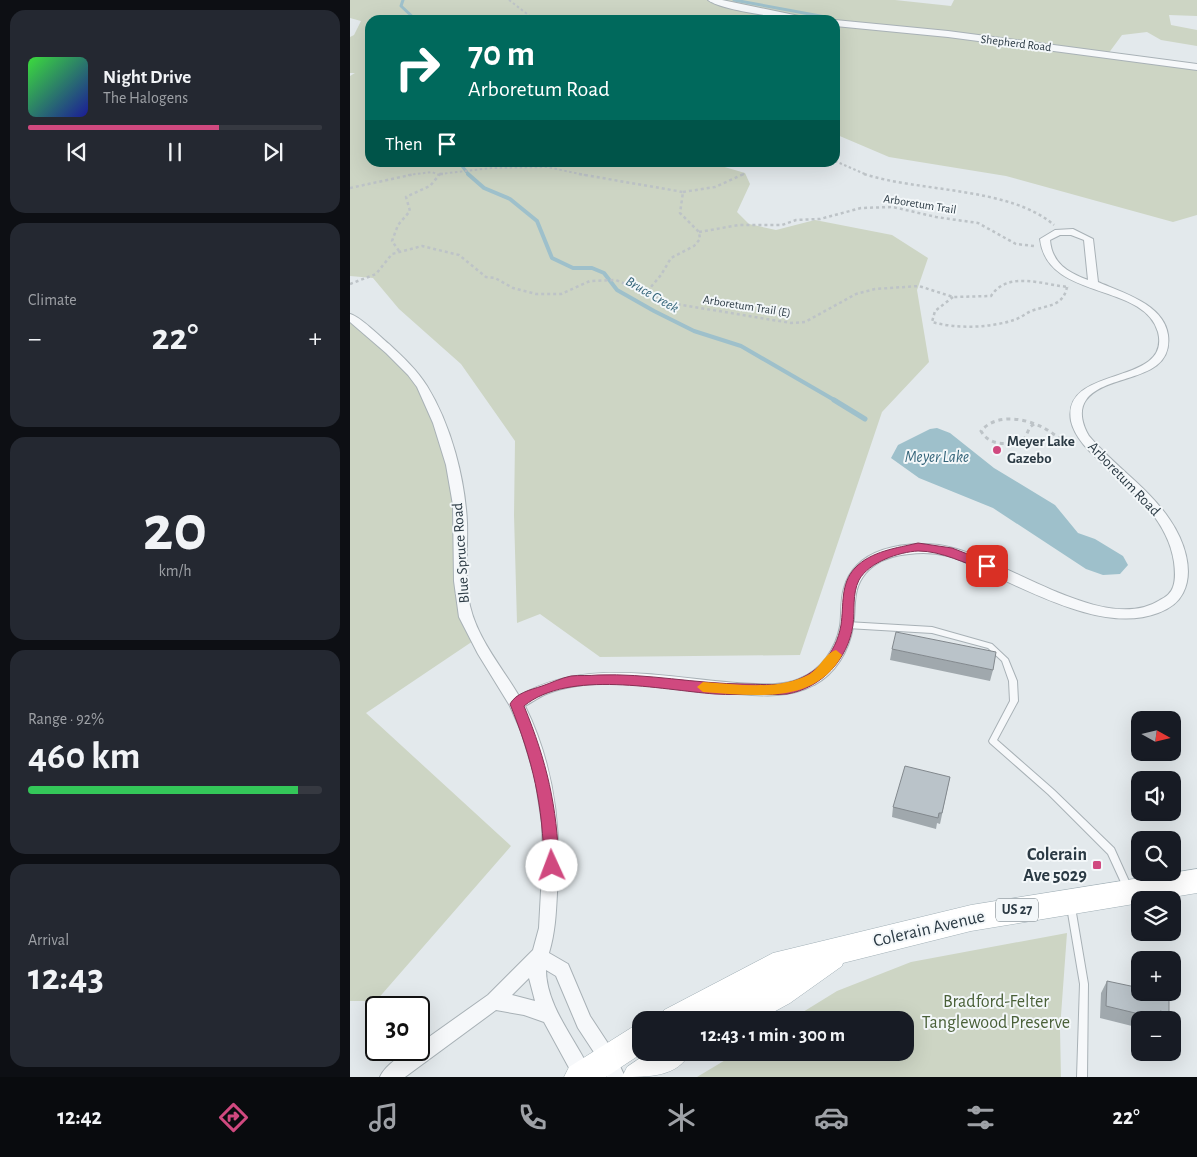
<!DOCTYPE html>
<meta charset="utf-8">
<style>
body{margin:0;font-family:"Alegreya Sans",sans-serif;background:#242831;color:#f1f3f6;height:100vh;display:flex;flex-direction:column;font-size:19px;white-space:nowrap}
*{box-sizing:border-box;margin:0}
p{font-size:16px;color:#9ea1a6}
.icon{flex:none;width:28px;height:28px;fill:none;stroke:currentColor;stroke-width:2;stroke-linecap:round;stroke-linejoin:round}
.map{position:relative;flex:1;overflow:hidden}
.sheet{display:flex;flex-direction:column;gap:10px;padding:10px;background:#0d0f14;width:350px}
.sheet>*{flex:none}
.hud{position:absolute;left:15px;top:15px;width:475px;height:152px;border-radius:15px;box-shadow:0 5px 20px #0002;background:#00695c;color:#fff;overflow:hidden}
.needle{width:32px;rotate:98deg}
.buttons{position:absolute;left:781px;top:711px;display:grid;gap:10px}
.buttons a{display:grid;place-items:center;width:50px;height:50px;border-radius:10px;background:#171b24;box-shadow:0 5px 20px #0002;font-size:25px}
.speed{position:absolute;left:15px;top:996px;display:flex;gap:10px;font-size:25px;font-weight:700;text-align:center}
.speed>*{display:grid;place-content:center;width:65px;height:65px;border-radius:50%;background:#171b24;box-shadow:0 5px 20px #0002;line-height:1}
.speed .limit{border:2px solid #111;border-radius:8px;background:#fff;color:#111}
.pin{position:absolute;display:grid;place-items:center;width:42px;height:42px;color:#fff;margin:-21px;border-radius:10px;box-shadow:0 2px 8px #0006}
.me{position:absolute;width:55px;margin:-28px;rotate:358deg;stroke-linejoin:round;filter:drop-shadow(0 0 4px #0008)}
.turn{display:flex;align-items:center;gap:18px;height:105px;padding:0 20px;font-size:22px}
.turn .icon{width:65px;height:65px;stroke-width:2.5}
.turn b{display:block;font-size:35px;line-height:42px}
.then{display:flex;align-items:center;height:48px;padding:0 20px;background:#0003;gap:10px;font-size:19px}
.big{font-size:38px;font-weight:700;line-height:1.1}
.sheet .tile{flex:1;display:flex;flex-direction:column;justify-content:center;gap:8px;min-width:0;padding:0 18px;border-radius:15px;background:#242831}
.sheet .dial{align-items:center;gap:0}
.dial b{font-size:65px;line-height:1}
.song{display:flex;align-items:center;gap:15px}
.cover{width:60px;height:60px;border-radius:8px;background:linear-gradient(135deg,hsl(120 70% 55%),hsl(240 70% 35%))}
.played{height:5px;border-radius:2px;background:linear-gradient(90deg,#d0497f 65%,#363941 65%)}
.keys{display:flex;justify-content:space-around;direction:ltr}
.heat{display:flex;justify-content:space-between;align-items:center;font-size:28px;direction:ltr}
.charge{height:8px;border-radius:4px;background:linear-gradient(90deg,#34c759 92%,#363941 0)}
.trip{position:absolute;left:282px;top:1011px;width:282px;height:50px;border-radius:15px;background:#171b24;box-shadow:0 5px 20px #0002;font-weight:700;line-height:50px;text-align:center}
.menu{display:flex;height:80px;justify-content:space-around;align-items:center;background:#090b0e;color:#9ea1a6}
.menu .icon{width:35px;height:35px}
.menu .on{color:#d0497f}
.menu b{font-size:22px;color:#f1f3f6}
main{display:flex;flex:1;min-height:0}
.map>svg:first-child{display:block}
.green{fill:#cdd5c4}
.water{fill:#9ec0cb}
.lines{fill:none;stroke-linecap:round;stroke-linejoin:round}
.stream-far2{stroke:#9ec0cb;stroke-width:3}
.stream-far1{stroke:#9ec0cb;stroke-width:4}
.stream{stroke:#9ec0cb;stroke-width:5}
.service-casing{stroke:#a8b1b6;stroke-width:2}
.minor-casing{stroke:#a8b1b6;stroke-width:2}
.tertiary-casing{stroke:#a8b1b6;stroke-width:2}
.primary-casing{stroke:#a2b0b7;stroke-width:1}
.path-far2{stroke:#bdc3c7;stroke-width:2;stroke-dasharray:2.5 2.5;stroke-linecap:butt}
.path-far1{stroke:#bdc3c7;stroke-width:2.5;stroke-dasharray:3 3;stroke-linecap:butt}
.path{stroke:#bdc3c7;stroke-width:3;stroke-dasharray:4 4;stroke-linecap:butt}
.service{fill:#f6f8fa;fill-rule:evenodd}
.minor{fill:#f6f8fa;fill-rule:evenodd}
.tertiary{fill:#f6f8fa;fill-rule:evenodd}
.primary{fill:#fff;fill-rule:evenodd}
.wall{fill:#a0a8ad}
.building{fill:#bac3c9;stroke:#82888d}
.route{fill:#d0497f;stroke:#872f53}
.slow{fill:#f59e0b}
.poi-dot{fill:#d0497f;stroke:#f3f7f9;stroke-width:2}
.labels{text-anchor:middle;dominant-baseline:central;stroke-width:4;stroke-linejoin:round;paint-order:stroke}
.far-street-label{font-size:12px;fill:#2b3a44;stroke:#f3f7f9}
.far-water-label{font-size:14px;font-style:italic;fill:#346479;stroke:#f3f7f9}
.shield{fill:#f3f7f9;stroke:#67737a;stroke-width:1}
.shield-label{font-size:14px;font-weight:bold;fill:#2b3a44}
.poi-label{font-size:15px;font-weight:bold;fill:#2b3a44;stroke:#f3f7f9;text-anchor:start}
.street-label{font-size:15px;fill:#2b3a44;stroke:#f3f7f9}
.water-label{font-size:16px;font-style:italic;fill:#346479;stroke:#f3f7f9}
.near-poi-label{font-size:18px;font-weight:bold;fill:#2b3a44;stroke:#f3f7f9;text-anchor:end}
.near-street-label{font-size:18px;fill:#2b3a44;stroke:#f3f7f9}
.near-park-label{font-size:18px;fill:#4a6038;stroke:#f3f7f9}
</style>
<main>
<section class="sheet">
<div class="tile">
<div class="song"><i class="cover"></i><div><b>Night Drive</b><p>The Halogens</p></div></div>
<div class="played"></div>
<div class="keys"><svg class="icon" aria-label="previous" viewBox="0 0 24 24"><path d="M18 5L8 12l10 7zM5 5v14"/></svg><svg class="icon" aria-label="pause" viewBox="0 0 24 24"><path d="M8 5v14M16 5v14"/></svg><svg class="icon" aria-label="next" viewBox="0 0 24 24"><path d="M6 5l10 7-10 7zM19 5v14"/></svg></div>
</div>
<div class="tile"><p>Climate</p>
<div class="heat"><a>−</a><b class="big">22°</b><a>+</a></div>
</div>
<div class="tile dial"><b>20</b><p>km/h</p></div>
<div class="tile"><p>Range · 92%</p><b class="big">460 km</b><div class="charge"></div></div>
<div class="tile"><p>Arrival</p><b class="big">12:43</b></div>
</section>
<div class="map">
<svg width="847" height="1077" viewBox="0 0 847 1077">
<rect width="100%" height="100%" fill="#e3e9ec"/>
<g class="green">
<path d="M0,0H545L601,6L604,0H847V16L819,15L821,25L847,30V46L811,40L797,32L772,35L758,54L847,67V215L823,222L656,176L539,157L485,134V20H20V162L361,163L395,173L400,184L387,212L399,224L426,230L465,220L542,235L578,258L567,290L579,362L532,412L450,655L250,657L190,614L167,623L164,515L165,441L111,364L49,309L23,278L0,276V76L5,73H0V37L4,35L11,21L0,18Z"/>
<path d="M0,317L63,374L98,453L109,559L126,639L16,713L161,846L26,1001H0Z"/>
<path d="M717,933L710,1029L711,1077H347L387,1053L556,1052V1020H440L487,991L561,962Z"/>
</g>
<path class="water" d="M587,428L600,433L644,468L705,505L728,533L745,539L773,556L778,565L770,574L753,575L736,569L643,508L569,478L541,458L548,445L580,429Z"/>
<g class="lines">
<g class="stream-far2">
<path d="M53,0L51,6L66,20"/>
<path d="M384,0L481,18"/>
<path d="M109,162L119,175"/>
</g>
<path class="stream-far1" d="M118,174L134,188L160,199L187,221L202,258L223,268H242L254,273L267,290L304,311L344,331L391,346L486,401"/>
<path class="stream" d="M484,400L515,419"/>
<defs>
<g id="service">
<path d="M497,622L582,627L642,644L658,659L667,681L668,701L647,740L704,790L764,848L782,888L781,891L778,892L775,891L758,854L698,794L640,743L639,741L660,701L659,681L652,661L638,648L582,633L497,628L495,627L494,625L495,623Z"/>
<path d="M721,903L724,904L725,907L738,984L737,1077H727L730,984L717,907L718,904Z"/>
</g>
<path id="minor" d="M723,229L743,239L748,282C771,292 814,304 818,335C824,384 756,372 736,400C728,411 733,426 739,436C764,466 798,487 820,520C833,539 845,570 833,593C828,603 819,609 808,613C753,634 679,590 629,569C619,564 608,558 598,556C586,553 572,552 559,554C535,556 511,567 506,594C504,605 505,616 503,627C499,651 485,674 464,685C441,698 413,696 388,694C329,690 252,672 196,694C189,697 182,702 175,706C204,765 212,828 207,893C206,914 205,933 199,953L218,964L240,1016L263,1051L275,1077H257L251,1063L228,1028L206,976L196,970C196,1008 229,1043 243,1077H224L194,1022L174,1015L146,1010L55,1077H30C35,1065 56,1050 69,1050V1044L138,995L183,950L189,928L193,854L192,823L185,777L171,731L160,706L128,654L109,617L104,581L103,505L96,465L83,423L67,387L58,375L36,353L0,322V314C11,317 29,336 39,344C53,357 67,370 77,386C101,425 115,478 117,523C118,551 114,579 120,606C128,640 152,667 169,696C235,657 315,678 387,683C406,684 431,687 449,679C471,670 486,649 490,626C492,614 490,601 494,588C505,548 554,541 589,545C650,553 752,637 810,600C816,597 821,593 823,587C826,579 825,570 824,562C818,521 784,492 755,466C742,454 725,439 721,421C711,364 822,387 808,332C794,282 697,301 690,239L705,230ZM710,235H721L734,240L738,280C717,272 702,263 700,240ZM179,978L185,1001L162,995Z"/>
<g id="tertiary">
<path d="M358,0H372L468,20C446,20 374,12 358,0Z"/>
<path d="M485,20L598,31L847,64V70L598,37L485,26Z"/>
</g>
<g id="primary">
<path d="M847,869V893L805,900H790V903L621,931L493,963L492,966L440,1003L409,1020H366L369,1011L353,1020H310L314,1010L423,953L621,905Z"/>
<path d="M291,1024V1052H294L256,1077H214L219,1067L281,1028Z"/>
<path d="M299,1052H340C329,1077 298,1077 272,1077L277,1067Z"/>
</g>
</defs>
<use href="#service" class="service-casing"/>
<use href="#minor" class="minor-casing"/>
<use href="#tertiary" class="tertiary-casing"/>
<use href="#primary" class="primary-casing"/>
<g class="path-far2">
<path d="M159,0L185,20"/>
<path d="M485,161L517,175"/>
<path d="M90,174L141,168L197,167L235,175"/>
<path d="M58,175L82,172L89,175"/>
<path d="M392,175L395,173"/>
</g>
<g class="path-far1">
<path d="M90,174H94"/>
<path d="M229,174L333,192L330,213L349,232L350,239L344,246L321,258L311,275L295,294"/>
<path d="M514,174C569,192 660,187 704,225"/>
<path d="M0,188L65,174"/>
<path d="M333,192L365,187L394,174"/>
<path d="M349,232L389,225H432L446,220L470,219L511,208L543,207L586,217L628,223L666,244L684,246"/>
<path d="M49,251L42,241L48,225L60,211L56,197L80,186L90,174H88"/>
<path d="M0,284L26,274L42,254L72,246L109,255L136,277L145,278L163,288L186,294H211L240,281L266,280L320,303L441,323L455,322L506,294L525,289L569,286L603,297L641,296C658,270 693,285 719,287"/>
<path d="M603,297L585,311L582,322C607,329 639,328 664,320C670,318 675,314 681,311C697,305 713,307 717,287"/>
</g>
<path class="path" d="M684,424L680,427L674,440C659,445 640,447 631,431C646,413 675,418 694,428C703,433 710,441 722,441"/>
<use href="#service" class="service"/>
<use href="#minor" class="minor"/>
<use href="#tertiary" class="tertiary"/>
<use href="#primary" class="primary"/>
</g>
<g class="wall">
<path d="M542,649L643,670L640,681L540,660Z"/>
<path d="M600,777L590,824L587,823L586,829L542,817L543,807Z"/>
<path d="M757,981L819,1013L815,1020H790V1028L750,1018L751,993Z"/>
</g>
<g class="building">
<path d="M546,632L646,652L643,670L542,649Z"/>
<path d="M555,766L600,777L592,813H589L588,818L543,807Z"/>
<path d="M757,981L790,988V992H808L819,995V1013L810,1011V1019L756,1006Z"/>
</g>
<path class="route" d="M568,543L602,548L641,563L643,566L637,570C614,564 593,551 568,551C549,552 519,562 509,580C502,594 505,610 503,625C498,659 472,688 437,694C428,695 417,694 407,694C393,694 379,695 365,694C311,690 219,669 174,706C197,762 207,806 209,866L207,871L202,873L196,871L194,866C193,805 183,761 160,704C166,693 180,690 192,686C201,683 211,678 221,676C229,675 239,676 248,675C297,673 346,684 395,684C408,684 425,686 437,683C466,676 486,654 491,625C494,605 490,584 505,568C521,551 547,548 568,543Z"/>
<path class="slow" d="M486,650L492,655C465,706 401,695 353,692L347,687L353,682C387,684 426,691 458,675C469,670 475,653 486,650Z"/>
<g class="poi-dot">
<circle cx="647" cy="450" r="5"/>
<rect x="742" y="860" width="10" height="10" rx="2.5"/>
</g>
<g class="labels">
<g class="far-street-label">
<text transform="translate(666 43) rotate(7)">Shepherd Road</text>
<text transform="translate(570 204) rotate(9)">Arboretum Trail</text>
<text transform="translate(397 306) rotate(9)">Arboretum Trail (E)</text>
</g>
<g class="far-water-label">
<text transform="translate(302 295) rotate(30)">Bruce Creek</text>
</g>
<rect class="shield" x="646" y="898.5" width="42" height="23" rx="4"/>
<g class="shield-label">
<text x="667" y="910">US 27</text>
</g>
<g class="poi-label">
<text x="657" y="441">Meyer Lake<tspan x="657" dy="17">Gazebo</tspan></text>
</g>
<g class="street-label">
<text transform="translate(774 479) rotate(46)">Arboretum Road</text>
<text transform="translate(111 553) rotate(-94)">Blue Spruce Road</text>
</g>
<g class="water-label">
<text x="587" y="457">Meyer Lake</text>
</g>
<g class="near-poi-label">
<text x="737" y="855">Colerain<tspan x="737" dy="21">Ave 5029</tspan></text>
</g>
<g class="near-street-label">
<text transform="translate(579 929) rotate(-13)">Colerain Avenue</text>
</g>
<g class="near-park-label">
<text x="646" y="1002">Bradford-Felter<tspan x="646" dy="21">Tanglewood Preserve</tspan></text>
</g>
</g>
</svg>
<div class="buttons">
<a><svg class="needle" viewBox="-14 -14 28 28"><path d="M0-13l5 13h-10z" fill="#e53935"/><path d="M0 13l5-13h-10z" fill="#9ea1a6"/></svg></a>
<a><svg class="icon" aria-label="sound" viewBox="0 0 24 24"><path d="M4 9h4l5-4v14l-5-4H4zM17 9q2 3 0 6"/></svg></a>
<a><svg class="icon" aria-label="search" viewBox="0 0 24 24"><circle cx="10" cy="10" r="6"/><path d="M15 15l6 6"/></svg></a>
<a><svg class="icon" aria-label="layers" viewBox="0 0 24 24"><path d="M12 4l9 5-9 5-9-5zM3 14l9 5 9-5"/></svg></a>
<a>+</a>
<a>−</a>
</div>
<div class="speed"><div class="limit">30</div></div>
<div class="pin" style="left:637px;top:566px;background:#d93025"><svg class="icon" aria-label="arrive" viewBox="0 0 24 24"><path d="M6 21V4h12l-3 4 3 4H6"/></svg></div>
<svg class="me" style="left:202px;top:866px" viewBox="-20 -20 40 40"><circle r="19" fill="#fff"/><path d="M0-13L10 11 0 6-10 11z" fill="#d0497f"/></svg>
<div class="trip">12:43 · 1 min · 300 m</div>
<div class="hud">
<div class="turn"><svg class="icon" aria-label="right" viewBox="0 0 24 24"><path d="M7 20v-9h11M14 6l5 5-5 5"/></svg><div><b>70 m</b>Arboretum Road</div></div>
<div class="then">Then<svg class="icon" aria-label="arrive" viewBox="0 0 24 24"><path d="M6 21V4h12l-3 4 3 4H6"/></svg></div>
</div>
</div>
</main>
<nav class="menu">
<b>12:42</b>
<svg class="icon on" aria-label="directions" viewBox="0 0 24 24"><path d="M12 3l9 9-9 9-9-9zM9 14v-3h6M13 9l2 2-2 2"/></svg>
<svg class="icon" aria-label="music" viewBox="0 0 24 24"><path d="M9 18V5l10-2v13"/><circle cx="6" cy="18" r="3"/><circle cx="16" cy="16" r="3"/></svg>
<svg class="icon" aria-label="phone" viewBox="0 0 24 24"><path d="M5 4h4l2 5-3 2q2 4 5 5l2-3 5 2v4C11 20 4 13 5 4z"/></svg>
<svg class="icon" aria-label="climate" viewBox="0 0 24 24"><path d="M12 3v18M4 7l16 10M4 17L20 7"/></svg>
<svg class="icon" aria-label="car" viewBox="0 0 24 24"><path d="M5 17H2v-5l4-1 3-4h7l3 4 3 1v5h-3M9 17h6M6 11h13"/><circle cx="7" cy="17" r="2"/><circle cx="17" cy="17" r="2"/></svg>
<svg class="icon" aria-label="filters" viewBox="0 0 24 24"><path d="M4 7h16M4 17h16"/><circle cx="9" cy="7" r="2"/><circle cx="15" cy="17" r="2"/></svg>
<b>22°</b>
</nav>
